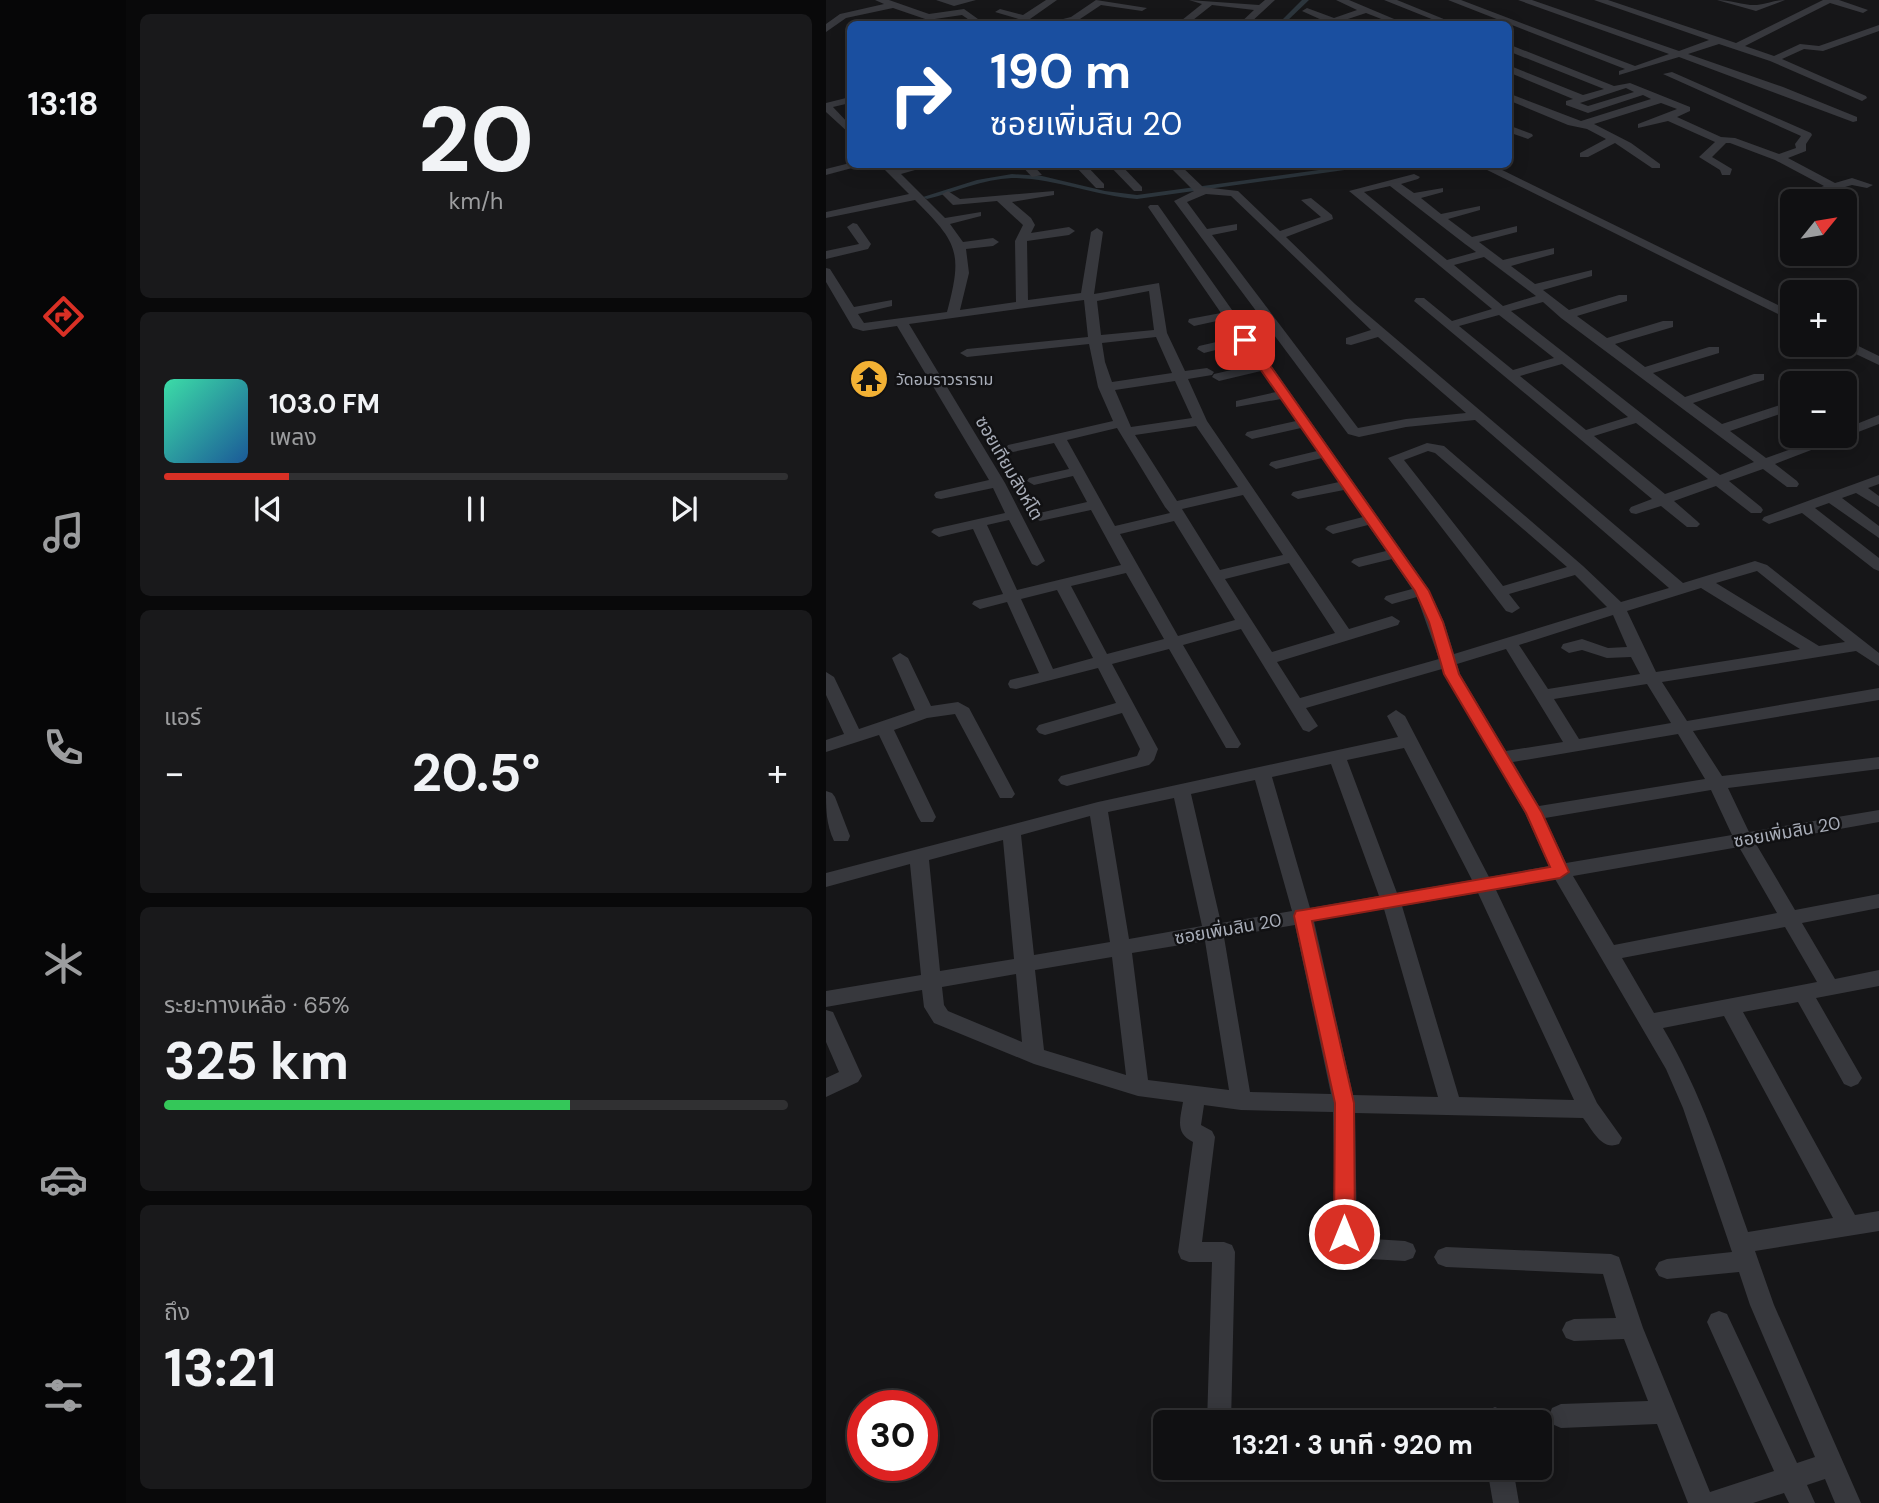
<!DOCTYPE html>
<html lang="th">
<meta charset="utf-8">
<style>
body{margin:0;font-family:"DM Sans","Noto Sans Thai",sans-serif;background:#19191b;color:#f1f3f6;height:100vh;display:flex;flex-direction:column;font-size:26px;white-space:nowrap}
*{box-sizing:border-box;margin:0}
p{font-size:23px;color:#9c9d9f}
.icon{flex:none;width:38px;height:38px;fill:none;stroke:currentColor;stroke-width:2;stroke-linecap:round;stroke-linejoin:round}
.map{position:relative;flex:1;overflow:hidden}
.sheet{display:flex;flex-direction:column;gap:14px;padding:14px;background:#09090a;width:700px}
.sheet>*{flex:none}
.hud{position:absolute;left:21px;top:21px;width:665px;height:147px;border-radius:10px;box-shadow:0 4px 18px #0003,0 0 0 2px #303032;background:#1a4fa0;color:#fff;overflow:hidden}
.needle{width:46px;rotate:60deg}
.tools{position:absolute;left:954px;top:189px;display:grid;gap:14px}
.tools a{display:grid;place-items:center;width:77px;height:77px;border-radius:10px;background:#101012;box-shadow:0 4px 18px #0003,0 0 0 2px #303032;font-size:35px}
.speed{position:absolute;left:21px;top:1390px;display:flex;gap:14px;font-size:35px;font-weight:700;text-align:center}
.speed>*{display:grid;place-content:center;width:91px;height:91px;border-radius:50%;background:#101012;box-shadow:0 4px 18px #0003,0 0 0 2px #303032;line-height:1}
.speed .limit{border:10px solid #d22;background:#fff;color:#111}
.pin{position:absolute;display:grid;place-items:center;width:60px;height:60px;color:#fff;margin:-30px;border-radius:14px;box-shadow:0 4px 10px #0006}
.me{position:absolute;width:77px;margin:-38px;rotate:0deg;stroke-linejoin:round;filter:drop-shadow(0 0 5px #0008)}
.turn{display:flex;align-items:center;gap:24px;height:147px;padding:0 28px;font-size:32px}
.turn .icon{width:91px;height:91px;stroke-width:2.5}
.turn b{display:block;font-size:49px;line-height:60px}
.big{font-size:52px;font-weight:700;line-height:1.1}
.sheet .tile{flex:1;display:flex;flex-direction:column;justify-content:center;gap:10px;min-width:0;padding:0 24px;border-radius:10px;background:#19191b}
.sheet .dial{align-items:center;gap:0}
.dial b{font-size:91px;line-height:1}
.song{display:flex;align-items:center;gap:21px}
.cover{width:84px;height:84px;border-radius:10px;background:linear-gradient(135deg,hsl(160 70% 55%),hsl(210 70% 35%))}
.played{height:7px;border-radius:4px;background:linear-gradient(90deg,#d93025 20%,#303032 20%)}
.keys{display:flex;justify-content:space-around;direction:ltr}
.heat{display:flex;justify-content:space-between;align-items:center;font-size:38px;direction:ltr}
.charge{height:10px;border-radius:5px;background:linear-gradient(90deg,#34c759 65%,#303032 0)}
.trip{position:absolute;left:327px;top:1410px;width:399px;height:70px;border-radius:10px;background:#101012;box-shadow:0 4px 18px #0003,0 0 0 2px #303032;font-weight:700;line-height:70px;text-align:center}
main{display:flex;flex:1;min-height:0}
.tab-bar{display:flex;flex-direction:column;width:126px;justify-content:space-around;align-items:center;background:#060607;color:#9c9d9f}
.tab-bar .icon{width:49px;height:49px}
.tab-bar .selected{color:#d93025}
.tab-bar b{font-size:32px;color:#f1f3f6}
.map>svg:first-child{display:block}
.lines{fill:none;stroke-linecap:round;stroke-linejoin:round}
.canal{fill:#2c353c;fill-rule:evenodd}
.minor{fill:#37383d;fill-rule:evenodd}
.route{fill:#d93025;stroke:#8d1f18;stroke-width:2}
.labels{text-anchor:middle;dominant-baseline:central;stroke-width:5;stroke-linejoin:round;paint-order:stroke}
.far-poi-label{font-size:16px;fill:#a8adb8;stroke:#111113;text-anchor:start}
.street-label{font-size:18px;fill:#a8adb8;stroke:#111113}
</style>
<main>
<nav class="tab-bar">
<b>13:18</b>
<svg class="icon selected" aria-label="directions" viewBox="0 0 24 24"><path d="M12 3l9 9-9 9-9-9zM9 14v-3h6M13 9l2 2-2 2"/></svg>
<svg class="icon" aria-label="music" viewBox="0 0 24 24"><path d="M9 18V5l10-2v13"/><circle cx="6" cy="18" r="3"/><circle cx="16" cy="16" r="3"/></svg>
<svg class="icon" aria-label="phone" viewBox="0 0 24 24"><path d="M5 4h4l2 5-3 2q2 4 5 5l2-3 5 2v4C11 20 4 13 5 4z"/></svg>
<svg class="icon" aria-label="climate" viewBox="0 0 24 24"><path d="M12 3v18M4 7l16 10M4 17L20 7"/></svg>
<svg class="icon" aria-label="car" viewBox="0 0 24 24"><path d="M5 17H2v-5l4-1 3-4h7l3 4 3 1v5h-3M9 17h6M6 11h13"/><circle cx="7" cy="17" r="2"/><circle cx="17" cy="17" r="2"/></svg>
<svg class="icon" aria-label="filters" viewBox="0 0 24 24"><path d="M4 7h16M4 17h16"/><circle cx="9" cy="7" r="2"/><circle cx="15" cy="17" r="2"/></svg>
</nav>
<section class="sheet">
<div class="tile dial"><b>20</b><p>km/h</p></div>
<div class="tile">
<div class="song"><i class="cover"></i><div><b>103.0 FM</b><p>เพลง</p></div></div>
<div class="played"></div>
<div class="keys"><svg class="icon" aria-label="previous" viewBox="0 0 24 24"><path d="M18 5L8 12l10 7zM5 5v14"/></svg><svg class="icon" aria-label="pause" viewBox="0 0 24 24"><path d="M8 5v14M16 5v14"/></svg><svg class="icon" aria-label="next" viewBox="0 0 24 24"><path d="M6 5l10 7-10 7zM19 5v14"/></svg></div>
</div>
<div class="tile"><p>แอร์</p>
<div class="heat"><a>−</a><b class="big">20.5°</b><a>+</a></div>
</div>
<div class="tile"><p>ระยะทางเหลือ · 65%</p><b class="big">325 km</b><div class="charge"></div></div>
<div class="tile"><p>ถึง</p><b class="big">13:21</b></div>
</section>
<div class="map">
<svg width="1053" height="1503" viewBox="0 0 1053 1503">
<rect width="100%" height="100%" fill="#161618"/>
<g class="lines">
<g class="canal">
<path d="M476,0H483L458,24H452Z"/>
<path d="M536,164H561L311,199C269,196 228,178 186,178C157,179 129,192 101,199L97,197L151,180L186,174L216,176L279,191L311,195Z"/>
</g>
<g class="minor">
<path d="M49,0H63L103,14L138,9L159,24H149L136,15L102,20L67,8L20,18L0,32V24L14,14L58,4Z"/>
<path d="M110,0H150L128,6Z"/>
<path d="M220,0H231L204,19L207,24H199L196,20L169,12L174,9L197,15Z"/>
<path d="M270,0L321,8L316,11L275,5L251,21L217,24L245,17Z"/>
<path d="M363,0L433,5L439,0H449L423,24H413L428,10L386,5L362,24H344L356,20L376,4Z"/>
<path d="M510,0H523L580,24H568L540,13L516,21L517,24H494L498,21L476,11L481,8L508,18L531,10Z"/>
<path d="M558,0H571L630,24H618Z"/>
<path d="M622,0H635L809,66L843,54L692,0H706L853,51L883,40L768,0H782L910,43L997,0H1013L1042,10L1037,13L1004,3L919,46L948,56L974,44L993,46L1053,25V31L997,51L978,49L956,59L1040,96L1041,98L1036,101L944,61L893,44L862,54L957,87L1031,117V121L1027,122L853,57L793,75V71L799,69Z"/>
<path d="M891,0C904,0 920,6 931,5C941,4 948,0 959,0L930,11Z"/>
<path d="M682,44L788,86L804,83L864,107V111L851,117L895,137L909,138L953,154L970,148L969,144L975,136L837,74L846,72L985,133L986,135L980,144V151L962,158L1009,183L1026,178L1047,185L1041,188L1026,185L963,203V199L998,186L949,160L904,143H900L886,157L906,169L904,175H896L894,170L873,157L889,142L842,121L812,128V124L851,109L835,103L768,124L805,143L834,164V168H826L789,143L762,157H754V153L780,139L761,129L742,125L682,100V93L755,121L825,99L817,95L762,113L740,105V101L747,99L682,72V65L757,95L778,89L682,51ZM800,88L808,92L762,106L754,103Z"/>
<path d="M24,97V103L7,107L24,125V134L0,112V103Z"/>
<path d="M682,125L706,134L707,136L702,139L682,132Z"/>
<path d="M24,163L41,164L0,175V169Z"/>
<path d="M53,164H65L70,169L89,164H110L75,174L119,218L155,212V216L124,224L137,242L167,238L173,242L167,246L140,249L143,273L134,310L190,302L189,241L197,225L171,201L127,205L116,194L122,191L134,199L228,191V195L186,202L205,218L209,225L205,233L243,227L249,231L243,235L201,241L202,300L255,293L265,232L271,228L277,232L268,294L333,283L341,333L359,371L381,368L388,372L386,375L362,379L381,421L523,629L566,616L574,621L572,625L451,662L474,698L613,659L591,597L566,604L558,599L560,596L586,589L566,559L533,567L525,562L528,559L560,551L542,525L507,534L499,529L502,526L537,517L518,490L472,499L465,495L467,492L513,482L496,458L450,469L443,465L445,462L491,451L475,428L426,439L419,435L421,432L470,421L455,399L410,407V401L450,392L435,371L393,381L386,377L388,374L431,364L417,343L378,353L371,349L373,346L412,337L400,319L368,326L362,322L363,319L395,313L322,207L324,205H332L602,588L618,622L628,654L781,607L749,575L683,594L694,608L686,613L680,611L562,458L601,443L618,446L757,566L795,602L843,588L649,420L580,427L533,437L522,434L348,201L368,191L341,164H353L377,187L412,191L454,231L495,217L475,200L485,198L506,215L507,219L460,237L529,304L857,583L929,561L941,565L1053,653V666L1030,651L836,682L861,721L1053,688V700L867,731L896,776L1053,757V769L902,788L923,832L1053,810V822L930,844L969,910L1053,894V908L976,923L1009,979L1053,970V986L990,998L1036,1078L1032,1084L1025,1087L1018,1084L972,1002L917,1012L1029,1215L1053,1211V1231L929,1251L948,1305L1035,1503H1009L999,1479L981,1485L989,1503H963L958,1493L927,1503H862L831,1424L735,1428L726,1424L723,1416L726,1408L735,1404L822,1401L798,1339L748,1341L740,1338L736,1330L740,1322L748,1319L790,1318L777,1274L620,1267L612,1264L608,1257L612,1250L620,1247L785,1254L793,1257L817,1328L884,1492L948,1471L881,1322L885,1314L893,1311L901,1314L971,1463L989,1457L924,1305L913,1272L841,1279L833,1276L829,1269L833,1262L841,1259L906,1252L857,1108L840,1069L729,879L670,890L771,1103L796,1138L793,1144C775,1151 767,1130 757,1118L529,1113L531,1238L579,1241L587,1244L590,1251L587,1258L579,1261L526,1258L518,1255L509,1242L507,1112L415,1110L378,1105L375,1125L386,1131L389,1137L376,1242H398L406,1245L409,1252L405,1423H381L386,1262H363L355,1259L352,1252L367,1142C349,1133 354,1120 357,1102L312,1096L208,1064L108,1023L98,1007L96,990L0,1007V991L95,975L84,864L0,887V873L272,802L572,737L561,716L570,710L579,716L663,877L723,866L699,813L616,669L480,708L492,726L483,732L477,730L415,629L357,645L415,744L412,748H400L343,649L286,664L332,749L328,760L323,765L241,786L235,784L232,780L235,776L311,756L314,749L296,713L219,735L213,733L210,729L213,725L290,703L272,668L190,689L184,688L182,684L184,680L213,673L181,602L154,609L146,604L148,601L177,594L147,529L113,537L105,532L108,529L179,513L167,488L115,499L110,498L108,495L110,492L163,480L71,326L37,331L27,328L0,282V268L4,269L28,307L66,300V306L32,314L38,323L121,312C137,252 132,243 89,200L0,218V212L83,194ZM380,194L405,196L545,330L520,338V344L525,345L552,337L640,413L580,419L532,428L386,235L411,230V224L381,229L361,202ZM323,291L328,330L275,335L271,301ZM258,300L262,337L141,349L134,353L141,357L263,344L272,387L287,421L182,445L180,448L187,452L228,443L243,469L203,478L201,481L208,485L247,476L261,502L209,514L207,517L214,521L265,510L295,565L191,590L161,525L183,520L206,564L211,566L219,561L179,483L83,324ZM330,337L346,373L286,382L279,362L276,343ZM349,381L366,418L305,427L289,390ZM370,426L412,487L351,501L309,435ZM291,428L339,507L344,513L289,526L241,440ZM602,451L609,453L741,567L677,586L578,460ZM417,495L457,555L394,570L356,509ZM348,521L409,620L352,636L294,534ZM463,563L509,633L446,652L399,579ZM931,571L1019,642L993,646L890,583ZM300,573L338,639L281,654L245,586ZM875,588L974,649L830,672L801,611ZM231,590L267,658L227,669L195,599ZM787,615L801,647L782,648L756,639L737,644L735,648L743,653L756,650L781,658L805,657L814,674L722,689L693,645ZM680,649L737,742L680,751L634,674L631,664ZM821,684L845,723L753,739L728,699ZM852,734L879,779L713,806L687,762ZM578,748L646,880L571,893L521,760ZM505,764L553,896L484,908L446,777ZM429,780L466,911L395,923L365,794ZM885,790L906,835L740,863L719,818ZM348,798L376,926L303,939L282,812ZM264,816L284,942L208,955L195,835ZM177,840L188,959L114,971L103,860ZM913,847L951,913L788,945L747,876ZM652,893L748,1100L633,1097L576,906ZM558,909L612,1097L527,1095L488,921ZM469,925L505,1094L424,1092L398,937ZM959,927L991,982L828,1013L796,958ZM379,941L403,1090L322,1080L306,953ZM286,957L300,1075L218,1050L209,970ZM190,974L196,1042L122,1011L118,1005L116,987ZM898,1016L1007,1218L922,1232C897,1161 875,1092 837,1028Z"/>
<path d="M158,164H170L172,167L166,170Z"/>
<path d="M194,164H206L216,175L206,177Z"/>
<path d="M247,164H259L278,184V188H270Z"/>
<path d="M282,164H294L316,187V191H308Z"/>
<path d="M509,164H521L523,167L517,170Z"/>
<path d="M649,164H664L966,312V321Z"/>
<path d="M588,174L594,177L592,179L575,184L588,193L617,188V192L595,198L615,214L654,206V210L622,219L646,237L691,226V232L653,242L677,260L728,248V254L685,266L709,284L766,270V276L717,290L743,310L793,295H801V301L751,316L781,338L837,321H847V327L789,344L819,367L883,347H893V353L827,373L859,397L928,374H938V380L867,403L896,424L966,401V410L904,431L940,458L1001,436H1018V429L1053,415V424L949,464L971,481L973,484L971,487H961L937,469L903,481L935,507L937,510L935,513H925L890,486L848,501L871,521L874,524L871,527H861L835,506L810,514L805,513L803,510L805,507L826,499L588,301L590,298H598L626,321L666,309L523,191ZM564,186L639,244L650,252L621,260L538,192ZM658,257L710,296L677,306L628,265ZM717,302L735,318L928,462L894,475L685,311ZM673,315L728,358L687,370L633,326ZM736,364L802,417L760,430L694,376ZM810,423L882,479L839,494L768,436Z"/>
<path d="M27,223L31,224L45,244L42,249L0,259V251L33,244L21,227Z"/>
<path d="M1018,339L1053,356V365L1013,346L1018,345Z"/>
<path d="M1053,475V484L1042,488L1053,496V507L1030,493L1016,498L1053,526V538L1003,503L989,508L1053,558V571L1048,569L976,513L943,524L936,520L938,517Z"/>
<path d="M74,653L82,658L105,706L132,702L143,708L189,794L186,798H174L129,714L101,718L68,730L110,817L107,822H95L92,817L53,735L0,752V740L18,734L0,695V672L8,677L33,729L89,710L66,658Z"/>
<path d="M0,791L6,793L9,797L24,836L22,841H8C0,824 0,809 0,791Z"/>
<path d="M0,1010L7,1012L36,1076L32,1082L0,1097V1078L13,1072L0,1042Z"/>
<path d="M669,1407L678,1411L681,1423H657L660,1411Z"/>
<path d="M661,1468H687L693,1503H667Z"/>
</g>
</g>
<path class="route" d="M415,337H424L603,591L617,622L633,674L716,813L743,872L734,878L486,921L528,1103L529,1234L526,1240L518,1243L511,1240L508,1234L509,1103L468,916L470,911L477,910L724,867L700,813L618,674L603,622L589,591L414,340Z"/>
<defs>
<symbol id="temple-disc" viewBox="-11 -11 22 22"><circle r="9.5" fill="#f2b134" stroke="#111113"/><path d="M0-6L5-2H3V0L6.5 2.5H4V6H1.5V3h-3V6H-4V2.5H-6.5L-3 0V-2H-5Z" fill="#111"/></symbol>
</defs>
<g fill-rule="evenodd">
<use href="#temple-disc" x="21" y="357" width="44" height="44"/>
</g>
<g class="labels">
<g class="far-poi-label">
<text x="70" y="379">วัดอมราวราราม</text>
</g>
<g class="street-label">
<text transform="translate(183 468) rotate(60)">ซอยเทียมสิงห์โต</text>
<text transform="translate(961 832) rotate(-10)">ซอยเพิ่มสิน 20</text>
<text transform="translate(402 929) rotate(-10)">ซอยเพิ่มสิน 20</text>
</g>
</g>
</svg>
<div class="tools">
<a><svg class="needle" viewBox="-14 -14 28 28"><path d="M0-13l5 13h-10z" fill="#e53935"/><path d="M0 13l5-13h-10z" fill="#9c9d9f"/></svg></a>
<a>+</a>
<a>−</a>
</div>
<div class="speed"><div class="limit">30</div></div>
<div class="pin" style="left:419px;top:340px;background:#d93025"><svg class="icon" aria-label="arrive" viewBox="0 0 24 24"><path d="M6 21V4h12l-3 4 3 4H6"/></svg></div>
<svg class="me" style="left:518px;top:1234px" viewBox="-20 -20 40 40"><circle r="17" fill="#d93025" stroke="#fff" stroke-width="3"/><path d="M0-11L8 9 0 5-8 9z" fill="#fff"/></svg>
<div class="trip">13:21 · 3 นาที · 920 m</div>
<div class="hud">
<div class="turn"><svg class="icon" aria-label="right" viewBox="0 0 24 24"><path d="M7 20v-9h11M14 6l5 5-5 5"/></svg><div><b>190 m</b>ซอยเพิ่มสิน 20</div></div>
</div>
</div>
</main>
